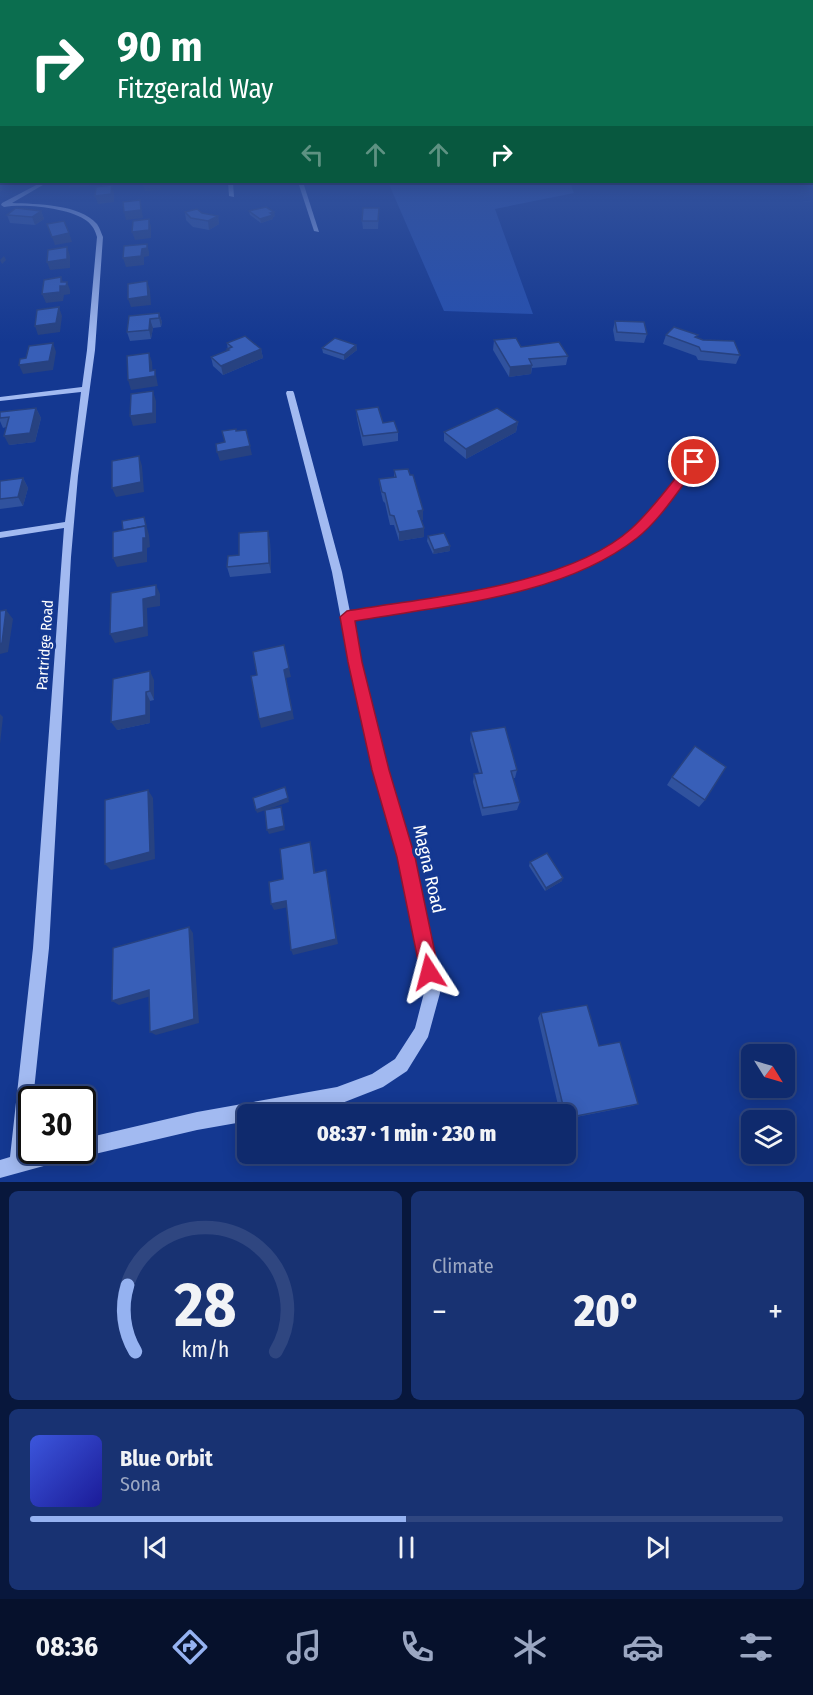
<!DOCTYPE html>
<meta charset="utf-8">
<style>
body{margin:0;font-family:"Fira Sans Condensed",sans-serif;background:#183272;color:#f1f3f6;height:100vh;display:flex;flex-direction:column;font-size:22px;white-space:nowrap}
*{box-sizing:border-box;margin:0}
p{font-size:20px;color:#9ba7c2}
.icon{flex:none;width:33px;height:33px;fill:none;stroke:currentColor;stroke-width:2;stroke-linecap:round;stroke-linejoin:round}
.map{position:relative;height:1182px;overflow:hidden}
.details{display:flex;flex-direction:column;gap:9px;padding:9px;background:#08173c;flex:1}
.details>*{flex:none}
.hud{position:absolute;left:0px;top:0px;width:813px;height:183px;box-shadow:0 3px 15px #0003,0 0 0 2px #2f4680;background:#0b6e4f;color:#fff;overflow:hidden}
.needle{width:39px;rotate:127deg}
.buttons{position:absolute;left:741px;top:1044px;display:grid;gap:12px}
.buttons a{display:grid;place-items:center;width:54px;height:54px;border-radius:9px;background:#0f2a6d;box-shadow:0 3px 15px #0003,0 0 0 2px #2f4680;font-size:30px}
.speed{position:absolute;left:18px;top:1086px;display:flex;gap:12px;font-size:30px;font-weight:700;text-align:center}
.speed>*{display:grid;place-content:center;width:78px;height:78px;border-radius:50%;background:#0f2a6d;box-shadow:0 3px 15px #0003,0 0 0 2px #2f4680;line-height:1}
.speed .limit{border:3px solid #111;border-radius:9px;background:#fff;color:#111}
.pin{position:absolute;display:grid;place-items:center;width:51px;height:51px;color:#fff;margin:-26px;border:3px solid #fff;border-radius:50%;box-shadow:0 2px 6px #0007}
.me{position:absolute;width:66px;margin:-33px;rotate:351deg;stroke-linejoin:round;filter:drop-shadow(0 0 4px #0008)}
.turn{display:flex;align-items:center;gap:21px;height:126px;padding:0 18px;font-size:27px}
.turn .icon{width:78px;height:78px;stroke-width:2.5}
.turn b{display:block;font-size:42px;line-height:51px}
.lanes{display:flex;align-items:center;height:57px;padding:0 18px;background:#0003;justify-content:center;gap:30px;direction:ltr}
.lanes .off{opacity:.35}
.big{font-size:45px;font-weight:800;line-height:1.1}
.details .card{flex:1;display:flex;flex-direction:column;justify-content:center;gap:9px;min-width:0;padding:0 21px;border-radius:9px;background:#183272}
.details .dial{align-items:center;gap:0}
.dial svg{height:156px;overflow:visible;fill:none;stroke:#2f4680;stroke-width:7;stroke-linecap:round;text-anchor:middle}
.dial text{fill:#f1f3f6;stroke:none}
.song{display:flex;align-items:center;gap:18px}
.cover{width:72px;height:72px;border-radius:9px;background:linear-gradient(135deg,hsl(230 70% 55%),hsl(240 70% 35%))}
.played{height:6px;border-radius:3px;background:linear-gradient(90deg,#95b2f1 50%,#2f4680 50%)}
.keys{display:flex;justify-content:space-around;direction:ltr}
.heat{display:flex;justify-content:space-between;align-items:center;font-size:33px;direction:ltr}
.details .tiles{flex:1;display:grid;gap:9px;grid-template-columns:1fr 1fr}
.card:last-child{grid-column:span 2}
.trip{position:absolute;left:237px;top:1104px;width:339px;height:60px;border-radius:9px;background:#0f2a6d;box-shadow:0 3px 15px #0003,0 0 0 2px #2f4680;font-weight:800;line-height:60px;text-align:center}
.dock{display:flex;height:96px;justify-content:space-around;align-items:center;background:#06112c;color:#9ba7c2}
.dock .icon{width:42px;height:42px}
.dock .on{color:#95b2f1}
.dock b{font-size:27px;color:#f1f3f6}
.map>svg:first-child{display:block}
.green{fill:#2650b0}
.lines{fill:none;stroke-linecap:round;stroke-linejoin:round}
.minor{fill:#a2baf1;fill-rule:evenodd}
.wall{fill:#30529e}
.shaded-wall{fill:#274281}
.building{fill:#385fb8;stroke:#274281;stroke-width:1.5}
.route{fill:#e11d48;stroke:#92132f;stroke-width:1.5}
.labels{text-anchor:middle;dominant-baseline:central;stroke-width:6;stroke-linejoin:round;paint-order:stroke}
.street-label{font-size:15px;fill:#fff;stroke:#143891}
.near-street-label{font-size:18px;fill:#fff;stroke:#143891}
</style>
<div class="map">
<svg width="813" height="1182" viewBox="0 0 813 1182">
<rect width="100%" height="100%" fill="#143891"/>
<path class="green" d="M388,182H570L574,193L495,209L533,314L444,311Z"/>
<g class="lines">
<g class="minor">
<path d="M42,182H48L12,203C36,204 80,204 97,224C100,228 101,233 103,237L95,350L78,476L71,557L49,948L33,1100H32L28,1153L36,1150H82V1139L197,1112L337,1087L372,1074L395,1059L415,1028L424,993L418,952L399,857L375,770L349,662L332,572L286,393L287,391H293L294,393L342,572L350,612C440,598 565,589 636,527C658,508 674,483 691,460L694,459L698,462C682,485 666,511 645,530C577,594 441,606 352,620L387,770L413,857L434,952L440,993L428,1037L407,1071L383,1087L337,1105L282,1114H248V1121L197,1130L82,1157L80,1156L0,1178V1160L10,1157L33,948L64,528L0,538V532L65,522L81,392L0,401V397L82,387L87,350L97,237C95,230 93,226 87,221C71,208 24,203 4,207L1,205L2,203Z"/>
<path d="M228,182H233L234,197L229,196Z"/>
<path d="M298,182H303L319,232L314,231Z"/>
</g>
</g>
<g class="wall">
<path d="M812,176H813V183L806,182H812Z"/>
<path d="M379,208L378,229H363L362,221Z"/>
<path d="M41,211L44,219L35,225L10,223L7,215Z"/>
<path d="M249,211L275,216L273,217V219L261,223L250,215Z"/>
<path d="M185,212L218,216L219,224L209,230L193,227L186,220Z"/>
<path d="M159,313L162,322L161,327L153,328L151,339L130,341L127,332Z"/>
<path d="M615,321L647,334L644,343L615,341L613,330Z"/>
<path d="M666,335L697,338L740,355L736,364L698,360L696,356L663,344Z"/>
<path d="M494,340L568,356L566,365L532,368L531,374L509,377L493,350Z"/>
<path d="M227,343L261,349L263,358L223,375L213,366L211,357L228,351Z"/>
<path d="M356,345L357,350L344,360L323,353L322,348Z"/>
<path d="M36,408L41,418L35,442L9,445L6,427L3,428L0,421V412Z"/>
<path d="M356,410L383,423L398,432V441L363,446L357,419Z"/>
<path d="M518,422L516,432L466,459L444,441V432Z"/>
<path d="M394,470L410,475L423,510V520H421L424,537L399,541L394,525H390L385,503L383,501L380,488L379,479L394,477Z"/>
<path d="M23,478L28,488L23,506L0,509V481Z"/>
<path d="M428,536L450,546V551L433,554L427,541Z"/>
<path d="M270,540L271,573L230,577L227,567L239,555Z"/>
<path d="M154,680V700L150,701V723L117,730Z"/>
<path d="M471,732L517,770L515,778H513L520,802L517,810L482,816L473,782L474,774L479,773L470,740Z"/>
<path d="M672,777L705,800L699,807L667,785Z"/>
<path d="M530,862L562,881L545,891L529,866Z"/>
<path d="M541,1013L599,1046L638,1104L632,1106L566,1119V1114H560L538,1018Z"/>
</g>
<g class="shaded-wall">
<path d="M0,182L3,190L0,192Z"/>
<path d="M68,182H95V185L70,188Z"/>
<path d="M160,182L161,190L145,191L143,184Z"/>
<path d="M112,185L114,193V202L98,204L95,196Z"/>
<path d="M140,200L143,218L126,220L124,212Z"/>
<path d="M41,211L44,219L35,225L32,217Z"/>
<path d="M274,212L275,216L273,217V219L261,223L260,219L270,213Z"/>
<path d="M218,216L219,224L209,230L208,221Z"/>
<path d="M149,219L151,227V238L135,240L132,232Z"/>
<path d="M69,233L72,242L55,245L52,237Z"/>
<path d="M147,244L149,252V256L144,257V265L126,267L123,258L142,249Z"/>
<path d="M67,247L70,256V268L50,270L47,262Z"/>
<path d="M4,256L6,260L2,264L0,260Z"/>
<path d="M61,277L65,286L67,282L70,290V294L64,295L63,301L46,303L42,294L61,282Z"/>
<path d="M147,281L150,290L151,305L131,307L128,299Z"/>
<path d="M59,307L62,316L60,332L38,335L35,326Z"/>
<path d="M159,313L162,322L161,327L159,318Z"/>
<path d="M150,319L153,328L151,339L149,330Z"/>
<path d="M53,343L56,352L53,370L23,374L19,365Z"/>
<path d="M356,345L357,350L344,360V355Z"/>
<path d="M261,349L263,358L223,375L221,366Z"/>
<path d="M149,353L152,362L153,377L155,370L158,386L131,390L128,380L150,371Z"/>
<path d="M532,365L531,374L509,377L510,367Z"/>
<path d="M153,391L156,401V423L133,426L130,416Z"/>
<path d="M36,408L41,418L35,442L9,445L4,436Z"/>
<path d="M518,422L516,432L466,459V449Z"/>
<path d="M250,446L252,455L220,461L217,452Z"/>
<path d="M139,456L142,466L144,492L116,497L112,488Z"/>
<path d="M23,478L28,488L23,506L18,497Z"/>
<path d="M423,510V520L418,521V511Z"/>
<path d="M144,517L149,535L150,547L147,548V562L117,567L113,558L143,538Z"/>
<path d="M424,528V537L399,541V532Z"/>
<path d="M268,531L270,540L271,573L269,563Z"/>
<path d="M450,546V551L433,554L434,550Z"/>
<path d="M156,585L160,594V606L147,608L148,636L115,643L110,634Z"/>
<path d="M6,610L13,619L8,652L0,654V644Z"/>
<path d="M289,668L291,677L286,678L294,719L261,728L259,719L284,670Z"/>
<path d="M150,671L154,680V700L150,691Z"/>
<path d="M146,692L150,701V723L117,730L111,722Z"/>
<path d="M0,714L3,717L0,744Z"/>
<path d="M148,790L153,798L155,859L111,870L105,864Z"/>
<path d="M288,798L289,802L257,813L256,810Z"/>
<path d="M281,807L285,830L269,834L267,830Z"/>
<path d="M310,842L312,849L316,879L314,873Z"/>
<path d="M326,870L338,944L293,955L291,950Z"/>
<path d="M563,878L562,881L545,891L546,888Z"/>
<path d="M286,901L289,907L274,910L271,904Z"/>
<path d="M189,927L193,933L199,1023L156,1035L150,1032Z"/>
<path d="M149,990L155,995L119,1005L112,1001Z"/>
</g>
<g class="building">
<path d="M143,182H159L143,184Z"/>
<path d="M112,185L111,194L95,196L96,187Z"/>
<path d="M140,200L141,210L124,212L123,202Z"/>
<path d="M266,207L274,212L270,213L273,215L260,219L249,211Z"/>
<path d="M16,208L41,211L32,217L7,215Z"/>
<path d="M363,208H379L378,221H362Z"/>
<path d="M197,209L202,213L218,216L208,221L191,218L185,212Z"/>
<path d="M149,219V230L132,232L133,221Z"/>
<path d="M64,221L69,233L52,237L47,224Z"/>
<path d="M147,244V248L142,249L141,256L123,258L124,246Z"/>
<path d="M67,247V259L47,262L48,250Z"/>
<path d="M61,277V282H67L66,286H60V292L42,294L44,280Z"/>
<path d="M147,281L148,296L128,299V284Z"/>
<path d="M59,307L56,323L35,326L37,310Z"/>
<path d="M159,313V318L150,319L149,330L127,332L129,316Z"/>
<path d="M615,321L644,322L647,334L617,332Z"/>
<path d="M674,327L698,335L695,337L703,340L734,341L740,355L701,351L699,347L666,335Z"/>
<path d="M245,336L261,349L221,366L211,357L229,350L227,349L232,347L227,343Z"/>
<path d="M335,338L356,345L344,355L322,348Z"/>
<path d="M516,338L521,347L559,342L568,356L529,359L532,365L510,367L494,340Z"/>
<path d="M53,343L49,361L19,365L20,359L26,358L29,346Z"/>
<path d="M149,353L150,371L155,370V376L128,380L127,356Z"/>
<path d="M153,391V413L130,416L131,394Z"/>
<path d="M378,407L383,423L394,421L398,432L363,436L356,410Z"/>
<path d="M36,408L30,433L4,436L9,417L0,418V412Z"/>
<path d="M497,408L518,422L466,449L444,432Z"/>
<path d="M236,429V431L246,430L250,446L217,452L216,444L225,442L222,431Z"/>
<path d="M139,456L141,482L112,488V461Z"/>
<path d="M408,469L410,475H413L423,510L418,511L424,528L399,532L394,516L390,515L385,493L382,492L379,479L396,477L394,470Z"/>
<path d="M23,478L18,497L0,499V481Z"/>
<path d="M144,517L146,526L123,530L122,521Z"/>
<path d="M145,526L146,538H143V552L113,558V532Z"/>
<path d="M268,531L269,563L227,567L228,556L239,555V533Z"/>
<path d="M444,533L450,546L434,550L428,536Z"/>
<path d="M156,585V596L143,599L144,627L110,634L111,593Z"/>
<path d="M6,610L2,643L0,644V611Z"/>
<path d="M284,645L289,668L284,670L292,711L259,719L251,676L257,675L253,652Z"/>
<path d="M150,671V691L146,692V715L111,722L113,679Z"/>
<path d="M505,727L517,770L511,771L520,802L483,808L474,774L482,773L471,732Z"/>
<path d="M695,746L726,767L705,800L672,777Z"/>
<path d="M285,787L288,798L256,810L253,798Z"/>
<path d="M148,790L150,852L105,864V800Z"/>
<path d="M281,807L284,826L267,830L265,810Z"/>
<path d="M310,842L314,873L326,870L336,939L291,950L286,901L271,904L269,882L283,879L280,849Z"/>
<path d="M547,853L563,878L546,888L530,862Z"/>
<path d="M189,927L194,1019L150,1032L149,990L112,1001L113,948Z"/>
<path d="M587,1005L599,1046L620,1042L638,1104L566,1118V1114H565L541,1013Z"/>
</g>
<linearGradient id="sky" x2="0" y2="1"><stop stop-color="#0b1f50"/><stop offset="0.51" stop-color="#34539d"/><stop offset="1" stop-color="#34539d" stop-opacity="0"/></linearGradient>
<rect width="813" height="342" fill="url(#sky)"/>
<path class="route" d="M694,459L700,462L698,465C679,489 661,519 637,538C562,597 446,605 355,621L362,662L389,770L415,857L439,972L436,980L429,983L422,980L397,857L372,770L348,662L340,617L347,611C429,597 568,586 631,529C653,509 671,483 690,460Z"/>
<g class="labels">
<g class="street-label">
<text transform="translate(45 645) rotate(-86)">Partridge Road</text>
</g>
<g class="near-street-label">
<text transform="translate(429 869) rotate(77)">Magna Road</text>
</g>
</g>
</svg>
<div class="buttons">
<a><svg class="needle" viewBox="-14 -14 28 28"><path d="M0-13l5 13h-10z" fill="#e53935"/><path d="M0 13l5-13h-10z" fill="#9ba7c2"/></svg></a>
<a><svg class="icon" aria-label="layers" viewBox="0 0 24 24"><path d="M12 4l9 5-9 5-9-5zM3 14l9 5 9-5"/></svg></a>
</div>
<div class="speed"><div class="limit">30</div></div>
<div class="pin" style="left:694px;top:462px;background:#d93025"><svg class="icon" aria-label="arrive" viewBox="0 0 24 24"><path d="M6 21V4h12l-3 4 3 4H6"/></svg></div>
<svg class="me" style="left:429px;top:972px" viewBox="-20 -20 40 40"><path d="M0-17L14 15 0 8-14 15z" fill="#e11d48" stroke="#fff" stroke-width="4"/></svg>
<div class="trip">08:37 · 1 min · 230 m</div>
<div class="hud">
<div class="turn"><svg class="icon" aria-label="right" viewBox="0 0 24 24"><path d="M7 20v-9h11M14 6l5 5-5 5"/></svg><div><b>90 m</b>Fitzgerald Way</div></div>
<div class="lanes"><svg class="icon off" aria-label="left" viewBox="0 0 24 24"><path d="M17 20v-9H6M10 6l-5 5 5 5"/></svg><svg class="icon off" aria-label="ahead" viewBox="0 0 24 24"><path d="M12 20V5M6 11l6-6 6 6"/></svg><svg class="icon off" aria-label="ahead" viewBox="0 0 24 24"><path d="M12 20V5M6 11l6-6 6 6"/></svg><svg class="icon" aria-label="right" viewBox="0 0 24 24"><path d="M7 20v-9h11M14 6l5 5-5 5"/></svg></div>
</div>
</div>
<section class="details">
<div class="tiles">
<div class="card dial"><svg viewBox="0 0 100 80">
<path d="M14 69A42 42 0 1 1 86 69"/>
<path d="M14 69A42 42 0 0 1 10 35" stroke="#95b2f1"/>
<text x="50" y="56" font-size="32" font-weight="700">28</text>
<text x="50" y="72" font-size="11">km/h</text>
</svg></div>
<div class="card"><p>Climate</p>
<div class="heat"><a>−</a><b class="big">20°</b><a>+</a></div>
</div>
<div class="card">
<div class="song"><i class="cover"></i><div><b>Blue Orbit</b><p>Sona</p></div></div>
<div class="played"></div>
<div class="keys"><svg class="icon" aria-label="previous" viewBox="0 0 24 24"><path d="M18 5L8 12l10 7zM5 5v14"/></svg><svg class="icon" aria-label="pause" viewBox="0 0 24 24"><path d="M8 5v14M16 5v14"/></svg><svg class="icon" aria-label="next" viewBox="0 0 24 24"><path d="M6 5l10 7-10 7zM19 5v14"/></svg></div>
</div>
</div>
</section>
<nav class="dock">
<b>08:36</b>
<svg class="icon on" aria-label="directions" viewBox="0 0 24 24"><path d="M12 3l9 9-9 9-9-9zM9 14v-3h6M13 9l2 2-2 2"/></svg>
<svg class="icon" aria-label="music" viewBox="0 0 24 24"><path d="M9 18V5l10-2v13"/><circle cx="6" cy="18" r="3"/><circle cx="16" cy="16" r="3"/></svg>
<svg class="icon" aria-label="phone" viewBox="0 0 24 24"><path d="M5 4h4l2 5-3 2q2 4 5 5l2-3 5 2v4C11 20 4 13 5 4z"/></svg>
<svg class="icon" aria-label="climate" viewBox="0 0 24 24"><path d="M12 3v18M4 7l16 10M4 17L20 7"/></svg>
<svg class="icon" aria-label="car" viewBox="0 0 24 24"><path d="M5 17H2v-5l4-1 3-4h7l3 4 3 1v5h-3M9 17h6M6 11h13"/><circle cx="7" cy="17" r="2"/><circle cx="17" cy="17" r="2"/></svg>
<svg class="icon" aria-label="filters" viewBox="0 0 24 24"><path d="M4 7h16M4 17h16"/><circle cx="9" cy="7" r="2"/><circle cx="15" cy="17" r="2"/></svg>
</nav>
